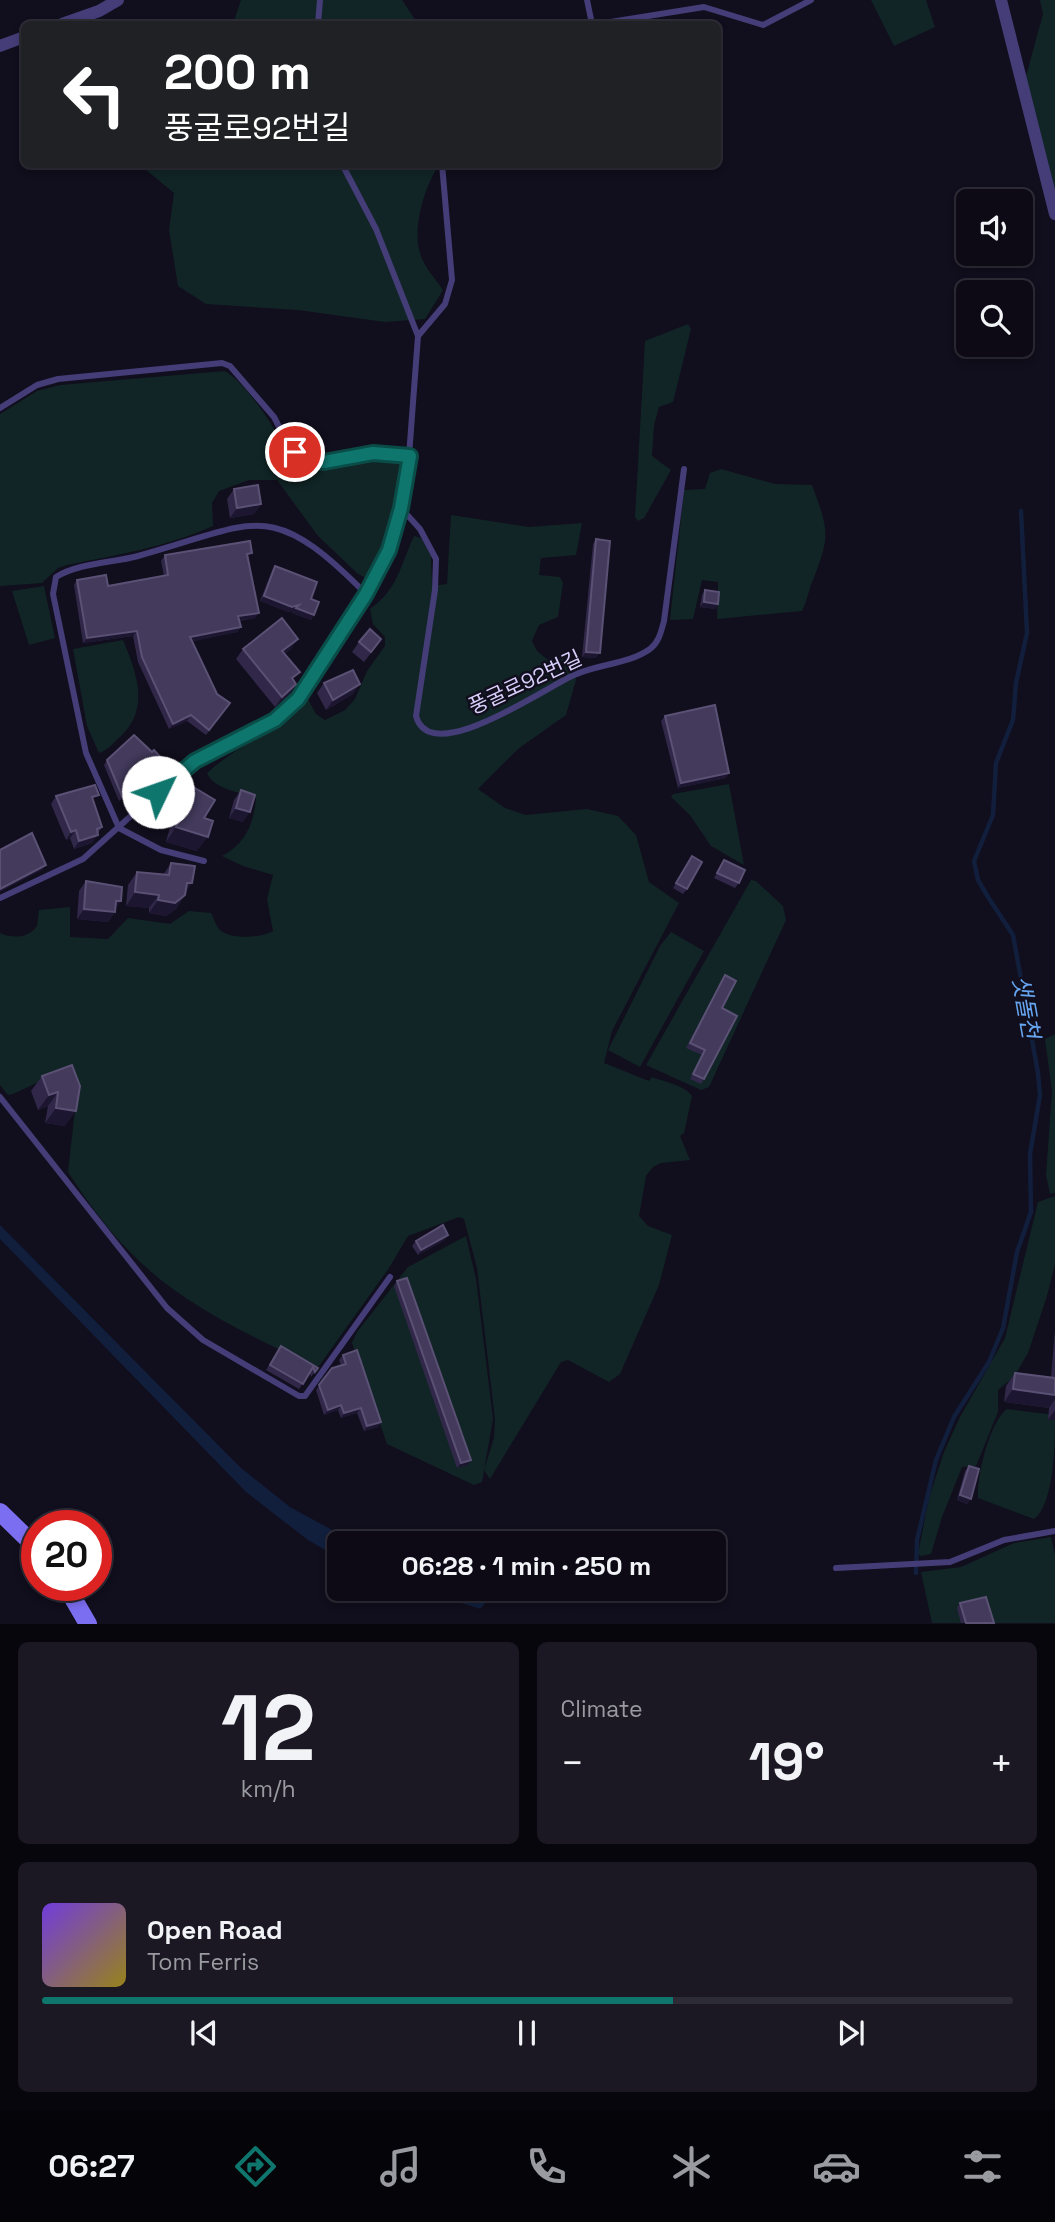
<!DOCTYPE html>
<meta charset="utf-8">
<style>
body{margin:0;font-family:"Space Grotesk","Noto Sans KR",sans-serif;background:#1b1823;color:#f1f3f6;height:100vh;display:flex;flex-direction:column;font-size:26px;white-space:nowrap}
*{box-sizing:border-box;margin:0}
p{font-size:23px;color:#9a9aa1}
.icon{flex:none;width:38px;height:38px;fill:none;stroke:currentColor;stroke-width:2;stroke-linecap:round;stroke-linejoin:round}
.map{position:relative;height:1624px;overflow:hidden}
.side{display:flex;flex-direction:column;gap:18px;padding:18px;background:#07060c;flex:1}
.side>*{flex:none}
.hud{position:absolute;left:21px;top:21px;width:700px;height:147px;border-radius:10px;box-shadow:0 4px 10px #0003,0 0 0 2px #2d2b35;background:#202124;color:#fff;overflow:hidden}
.controls{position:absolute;left:956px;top:189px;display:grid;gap:14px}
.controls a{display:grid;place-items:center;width:77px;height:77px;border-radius:10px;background:#0d0a16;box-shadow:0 4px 10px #0003,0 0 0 2px #2d2b35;font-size:35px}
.speed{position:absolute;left:21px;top:1510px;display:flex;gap:14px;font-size:35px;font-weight:700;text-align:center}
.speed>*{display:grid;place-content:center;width:91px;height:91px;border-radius:50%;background:#0d0a16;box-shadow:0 4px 10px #0003,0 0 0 2px #2d2b35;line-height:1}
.speed .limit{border:10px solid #d22;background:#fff;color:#111}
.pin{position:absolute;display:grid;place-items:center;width:60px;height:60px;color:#fff;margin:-30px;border:4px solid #fff;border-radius:50%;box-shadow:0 2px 7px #0007}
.me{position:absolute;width:77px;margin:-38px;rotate:48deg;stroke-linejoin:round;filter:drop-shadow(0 0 5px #0008)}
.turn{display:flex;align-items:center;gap:24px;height:147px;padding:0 28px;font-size:32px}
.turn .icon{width:91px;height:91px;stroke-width:2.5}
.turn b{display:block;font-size:49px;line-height:60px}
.big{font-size:52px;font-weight:700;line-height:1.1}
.side .tile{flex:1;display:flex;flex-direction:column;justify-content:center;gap:10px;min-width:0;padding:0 24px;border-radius:10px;background:#1b1823}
.side .dial{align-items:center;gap:0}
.dial b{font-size:91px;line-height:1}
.song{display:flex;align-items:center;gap:21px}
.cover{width:84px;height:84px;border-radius:10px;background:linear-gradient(135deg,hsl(260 70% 55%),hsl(50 70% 35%))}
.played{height:7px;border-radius:4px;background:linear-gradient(90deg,#0f766e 65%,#2d2b35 65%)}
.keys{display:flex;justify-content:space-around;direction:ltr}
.heat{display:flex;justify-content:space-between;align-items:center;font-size:38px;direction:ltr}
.side .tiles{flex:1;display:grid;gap:18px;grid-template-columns:1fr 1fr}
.tile:last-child{grid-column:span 2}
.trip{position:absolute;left:327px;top:1531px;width:399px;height:70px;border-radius:10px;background:#0d0a16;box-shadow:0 4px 10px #0003,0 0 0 2px #2d2b35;font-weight:700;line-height:70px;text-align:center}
.menu{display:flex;height:112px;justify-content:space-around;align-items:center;background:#050409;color:#9a9aa1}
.menu .icon{width:49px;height:49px}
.menu .on{color:#0f766e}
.menu b{font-size:32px;color:#f1f3f6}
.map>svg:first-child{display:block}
.green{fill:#112526}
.water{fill:#111f3d}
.pier{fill:#110e1d}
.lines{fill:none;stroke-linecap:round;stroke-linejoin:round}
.stream{stroke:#111f3d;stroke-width:4.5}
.service{stroke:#443d77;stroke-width:6}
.minor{stroke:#443d77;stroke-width:12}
.secondary{stroke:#7c6ef1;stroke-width:18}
.wall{fill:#312849}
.shaded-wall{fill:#1d1630}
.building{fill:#433a5c;stroke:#5a5175;stroke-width:2}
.route-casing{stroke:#0a4d48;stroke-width:18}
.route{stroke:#0f766e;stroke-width:12}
.labels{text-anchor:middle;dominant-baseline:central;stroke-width:5;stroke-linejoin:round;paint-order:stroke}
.street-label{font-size:21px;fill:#d7cefa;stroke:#110e1d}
.water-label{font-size:23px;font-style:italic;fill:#66a5f0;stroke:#110e1d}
</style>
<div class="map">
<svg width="1055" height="1624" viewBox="0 0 1055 1624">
<rect width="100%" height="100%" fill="#110e1d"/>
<g class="green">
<path d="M241,0H402L418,24H233Z"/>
<path d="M871,0H926L935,27L894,46Z"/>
<path d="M1040,0H1055V194L1025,80L1043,14Z"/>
<path d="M140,165H439C425,185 412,228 420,253C423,266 436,279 443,290L425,319L385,322L298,310L206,304L178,286L169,230L174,193Z"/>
<path d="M688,324L691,329L673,402L659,407L654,425L652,456L671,470L644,518L638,521L635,517L645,341Z"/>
<path d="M225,371C241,380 261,408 271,424C279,437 282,452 296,460C335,482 366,447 402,464L393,519L370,575L364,577L358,574L318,536L277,480H249L219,491L212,503L213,526C167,547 116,555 67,565L58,568L42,583L0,586V414L37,391L60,385Z"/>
<path d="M721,469L775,484L812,485C830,533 830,537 811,585C808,594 806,603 802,611L717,619L718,582L702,580L693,619L670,620L684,490L705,489L710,473Z"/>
<path d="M451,515L529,527L582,523L576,555L541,558L539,575L560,577L563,583L558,617L539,625L532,641L537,651L547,659L564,653L574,659L576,680L566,715L518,749L478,789L505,808L526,815L587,809L618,816L636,835L649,882L679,903L612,1031L604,1063L649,1081L652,1077C665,1082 684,1085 692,1096L684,1133L680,1136L690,1160L661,1163L653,1167L646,1176L639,1216L648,1226L672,1235L659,1285L620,1374L609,1382L568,1360L561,1362L490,1479L484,1470L494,1438L495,1419L477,1268L464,1219L459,1217L408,1236L389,1268L319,1366H314C249,1335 182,1305 131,1253C106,1228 87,1201 68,1172L76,1101L58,1073L13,1094L8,1095L0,1085V933C13,939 29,938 37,926L39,910L70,907V937L108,939L128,918L170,924L189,911L211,913C214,918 215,924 219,929C228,940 262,938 273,931L267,899L273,875L243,866L222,856C245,844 254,824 256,798C241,792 214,790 207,773C238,744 279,730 308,699L316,714L325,720L345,710L355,699L367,671L385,646V637L373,624L370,609C398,589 400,566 414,536L421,538L431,556L432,586L447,584Z"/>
<path d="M44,586L55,638L29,645L12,591Z"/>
<path d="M123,640C137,674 150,708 121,736C114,742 108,750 99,753L87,726L73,649Z"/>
<path d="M729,784L744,865L711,846L690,815L671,797L673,794Z"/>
<path d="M751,880L756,881L783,906L786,920L709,1087L701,1090L646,1065Z"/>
<path d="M671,932L704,951L640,1067L608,1050L660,946Z"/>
<path d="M1055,1034V1193L1050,1194L1046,1175L1052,1091L1045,1039Z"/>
<path d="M1055,1196V1264L1047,1296L1028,1353L1014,1377L998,1390V1412L976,1466L962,1467L942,1517L931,1554L921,1556L918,1554L929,1498L944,1452L960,1417L1005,1338L1038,1202Z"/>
<path d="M466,1236L476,1279L493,1419L482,1482L474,1485L387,1444L352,1343L357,1332L408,1267Z"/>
<path d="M1007,1409L1055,1415C1055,1440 1055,1503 1034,1519L978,1498C976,1477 990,1421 1007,1409Z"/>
<path d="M1051,1537L1055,1555V1623H932L921,1572L961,1567L1014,1543Z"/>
</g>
<g class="water">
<path d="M0,1225L241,1468L290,1507L356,1543L340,1544L339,1558L308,1540L246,1492L0,1239Z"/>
<path d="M416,1589H468L584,1623H526Z"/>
</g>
<path class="pier" d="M494,1594L585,1620L588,1624H514L477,1612Z"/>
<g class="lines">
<path class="stream" d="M916,1573L917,1540L936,1460L954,1417L989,1362L1003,1328L1017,1252L1031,1212L1030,1154L1040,1095L1038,1073L1013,935L988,897L978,880L974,861L993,815L996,763L1013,720L1016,683L1027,633L1021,511"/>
<g class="service">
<path d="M587,0L592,24"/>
<path d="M318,24L320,0"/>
<path d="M598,24L704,7L763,25L811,0"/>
<path d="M342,164L376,229L418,336"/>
<path d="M0,408L37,385L58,379L222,363L230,366L274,417L289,446L302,456L324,462L373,453L409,456"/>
<path d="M401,508L420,529L436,559L435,590L416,716C430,769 546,687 574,675C598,664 629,664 650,649C659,642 661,632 664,621L684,469"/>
<path d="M204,861L161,850L119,828L86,753L53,594L56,577C78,563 112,563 138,556C257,523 269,496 366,594"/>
<path d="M0,898L83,859L183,769L285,713L298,699L366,594L396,530L409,456L418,336L445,304L452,280L442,164"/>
<path d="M0,1097L167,1308L203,1340L299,1396H305L390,1277"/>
<path d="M836,1568L950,1562L1004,1540L1055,1531"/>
</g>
<g class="minor">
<path d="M1001,0L1055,214"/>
<path d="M62,24L99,11L118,0"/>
<path d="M0,46L24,37"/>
</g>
<g class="secondary">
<path d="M0,1512L37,1548"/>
<path d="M66,1586L88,1624"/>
</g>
</g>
<g class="wall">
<path d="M234,489L261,504L254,514L230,518L227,499Z"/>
<path d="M596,539V658L582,657L593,544Z"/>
<path d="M165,555L248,559L259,613L255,618L239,621L241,627L237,632L192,641L217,694L230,703L206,735L187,721L169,729L138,662L133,636L83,643L74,585L77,580L108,586L164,576L161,561Z"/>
<path d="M275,566L311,599L314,615L311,620L292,613L294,611L288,612L260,601L272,571Z"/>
<path d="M705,590L718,604L715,609L700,607L702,595Z"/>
<path d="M359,642L374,649L364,662L352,652Z"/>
<path d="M243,649H291L284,654L293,681L290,694L275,707L236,659Z"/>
<path d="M324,683L353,694L326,710L317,693Z"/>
<path d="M665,716L726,778L678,788L661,721Z"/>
<path d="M107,760L167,771L164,776L137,801L128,792L119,801L104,765Z"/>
<path d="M185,782L204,818L197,851L166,842L173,816L166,812Z"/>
<path d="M241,790L243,822L229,818L234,800Z"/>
<path d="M56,796L94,803L102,827L92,843L74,849L70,838L66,840L51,804Z"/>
<path d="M692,856L687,889L683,894L673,888Z"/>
<path d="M724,860L739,883L735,888L714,878Z"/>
<path d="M171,863L186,893L185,895L176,909L166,916L149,913V908L126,906L128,885L137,872L163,875Z"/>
<path d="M86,881L115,910V912L108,922L77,919L79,891Z"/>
<path d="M725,975L722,1008L704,1079L701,1084L690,1079L702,1055L686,1048Z"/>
<path d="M72,1065L65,1126L45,1123L48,1106L38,1110L31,1091L42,1076Z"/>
<path d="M445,1240L418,1255L412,1246L416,1241Z"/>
<path d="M397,1281L468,1465L457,1468L394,1286Z"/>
<path d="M1055,1329V1420H1048L1049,1408L1004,1402L1006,1386L1015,1373L1051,1377Z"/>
<path d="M281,1346L318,1368L311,1377L310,1373L299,1389L266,1370Z"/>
<path d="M343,1355L381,1422L378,1427L364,1431L357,1413L341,1418L338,1410L324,1415L316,1390L332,1368L341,1365L339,1360Z"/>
<path d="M969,1466L971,1499L967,1504L957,1500L965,1471Z"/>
<path d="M960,1603L994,1623H961L957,1608Z"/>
</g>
<g class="shaded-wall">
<path d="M261,504L254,514L230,518L237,508Z"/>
<path d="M264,596L299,605L314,615L311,620L292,613L294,611L288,612L260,601Z"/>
<path d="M704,602L718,604L715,609L700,607Z"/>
<path d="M259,613L255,618L235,621L238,616Z"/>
<path d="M241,627L237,632L187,643L190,637Z"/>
<path d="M137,631L133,636L83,643L87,638Z"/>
<path d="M298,639L291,649L275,661L282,651Z"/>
<path d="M586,652L600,653L596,658L582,657Z"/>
<path d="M296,684L290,694L275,707L282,697Z"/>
<path d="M360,684L353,694L326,710L333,700Z"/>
<path d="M191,715L187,721L169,729L173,724Z"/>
<path d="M167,771L164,776L137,801L140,796Z"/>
<path d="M729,773L726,778L678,788L681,783Z"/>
<path d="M236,808L250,812L243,822L229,818Z"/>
<path d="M176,827L208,837L197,851L166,842Z"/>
<path d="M76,830L70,838L66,840L71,832Z"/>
<path d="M98,835L92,843L74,849L79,841Z"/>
<path d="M46,865L42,870L0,892V889Z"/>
<path d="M187,883H192L183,897Z"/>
<path d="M135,892L159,895L149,908L126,906Z"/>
<path d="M185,895L176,909L166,916L149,913L158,900Z"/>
<path d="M116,901H121L114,911Z"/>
<path d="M84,909L115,912L108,922L77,919Z"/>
<path d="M58,1092L48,1106L38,1110L49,1095Z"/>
<path d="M56,1108L76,1111L65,1126L45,1123Z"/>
<path d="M448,1235L445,1240L418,1255L421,1250Z"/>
<path d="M1013,1389L1055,1395V1399L1049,1408L1004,1402Z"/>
<path d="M341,1405L338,1410L324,1415L328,1410Z"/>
<path d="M361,1408L357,1413L341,1418L344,1413Z"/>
<path d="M1055,1410V1420H1048Z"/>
<path d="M381,1422L378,1427L364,1431L367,1426Z"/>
<path d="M471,1460L468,1465L457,1468L461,1463Z"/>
<path d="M960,1495L971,1499L967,1504L957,1500Z"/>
</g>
<g class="building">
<path d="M258,485L261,504L237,508L234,489Z"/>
<path d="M596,539L610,541L600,653L586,652Z"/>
<path d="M250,541L252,553L247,554L259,613L238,616L241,627L190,637L217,694L230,703L209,730L191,715L173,724L142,657L137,631L87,638L77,580L106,575L108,586L168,575L165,555Z"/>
<path d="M275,566L317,582L311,599L319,602L314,615L296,608L299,605L292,607L264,596Z"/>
<path d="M705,590L719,592L718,604L704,602Z"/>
<path d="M282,618L298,639L282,651L300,672L292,678L296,684L282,697L243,649Z"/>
<path d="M370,629L381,639L371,652L359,642Z"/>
<path d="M353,670L360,684L333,700L324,683Z"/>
<path d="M715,705L729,773L681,783L665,716Z"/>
<path d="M134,735L152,752L154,750L163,760L167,771L140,796L132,787L122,796L107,760Z"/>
<path d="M185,782L215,800L204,818L213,821L208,837L176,827L184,801L176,797Z"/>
<path d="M95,785L99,795L92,797L102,827L97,829L98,835L79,841L76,830L71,832L56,796Z"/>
<path d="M241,790L255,795L250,812L236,808Z"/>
<path d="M32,833L46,865L0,889V850Z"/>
<path d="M692,856L702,862L687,889L676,883Z"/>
<path d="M724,860L745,870L739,883L717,873Z"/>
<path d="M171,863L195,866L192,883H187L185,895L175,903L158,900L159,895L135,892L137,872L169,875Z"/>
<path d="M86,881L122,887L121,901H116L115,912L84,909Z"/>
<path d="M725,975L736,981L722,1008L737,1016L704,1079L693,1074L705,1050L690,1043Z"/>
<path d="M72,1065L80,1086L76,1111L56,1108L58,1092L49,1095L42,1076Z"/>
<path d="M443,1225L448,1235L421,1250L416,1241Z"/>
<path d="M407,1278L471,1460L461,1463L397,1281Z"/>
<path d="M281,1346L318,1368L315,1372L313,1367L303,1384L270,1365Z"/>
<path d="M357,1350L381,1422L367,1426L361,1408L344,1413L341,1405L328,1410L319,1385L332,1368L346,1364L343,1355Z"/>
<path d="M1015,1373L1055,1378V1395L1013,1389Z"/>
<path d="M969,1466L979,1469L971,1499L960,1495Z"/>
<path d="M986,1597L994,1623H966L960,1603Z"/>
</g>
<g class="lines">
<defs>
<path id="route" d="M158,792L195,761L275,720L298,699L366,594L389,550L401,508L410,456L373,453L324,462L295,452"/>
</defs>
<use href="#route" class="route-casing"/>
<use href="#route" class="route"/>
</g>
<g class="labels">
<g class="street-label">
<text transform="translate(525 682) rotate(-25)">풍굴로92번길</text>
</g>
<g class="water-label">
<text transform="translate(1026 1007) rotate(80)">샛돌천</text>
</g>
</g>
</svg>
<div class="controls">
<a><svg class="icon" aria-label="sound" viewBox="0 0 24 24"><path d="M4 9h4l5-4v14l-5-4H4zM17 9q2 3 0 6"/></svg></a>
<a><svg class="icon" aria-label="search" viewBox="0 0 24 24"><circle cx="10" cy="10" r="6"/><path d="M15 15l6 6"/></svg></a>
</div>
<div class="speed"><div class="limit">20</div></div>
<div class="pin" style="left:295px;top:452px;background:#d93025"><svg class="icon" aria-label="arrive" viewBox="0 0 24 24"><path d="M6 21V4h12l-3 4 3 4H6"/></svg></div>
<svg class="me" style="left:158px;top:792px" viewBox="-20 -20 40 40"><circle r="19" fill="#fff"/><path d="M0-13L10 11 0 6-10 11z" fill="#0f766e"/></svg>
<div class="trip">06:28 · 1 min · 250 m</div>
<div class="hud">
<div class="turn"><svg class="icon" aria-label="left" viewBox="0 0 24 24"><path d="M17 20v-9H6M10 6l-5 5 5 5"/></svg><div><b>200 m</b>풍굴로92번길</div></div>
</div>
</div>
<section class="side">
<div class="tiles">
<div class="tile dial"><b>12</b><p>km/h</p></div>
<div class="tile"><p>Climate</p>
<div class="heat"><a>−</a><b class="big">19°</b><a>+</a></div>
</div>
<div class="tile">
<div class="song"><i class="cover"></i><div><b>Open Road</b><p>Tom Ferris</p></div></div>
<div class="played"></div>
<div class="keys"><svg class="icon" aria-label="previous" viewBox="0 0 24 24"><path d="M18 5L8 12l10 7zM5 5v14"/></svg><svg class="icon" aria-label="pause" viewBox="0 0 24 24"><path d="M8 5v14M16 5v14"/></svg><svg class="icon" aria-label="next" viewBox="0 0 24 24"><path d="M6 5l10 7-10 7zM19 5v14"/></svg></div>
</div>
</div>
</section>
<nav class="menu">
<b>06:27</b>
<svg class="icon on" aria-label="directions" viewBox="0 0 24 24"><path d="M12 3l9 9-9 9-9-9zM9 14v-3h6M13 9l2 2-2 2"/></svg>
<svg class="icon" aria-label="music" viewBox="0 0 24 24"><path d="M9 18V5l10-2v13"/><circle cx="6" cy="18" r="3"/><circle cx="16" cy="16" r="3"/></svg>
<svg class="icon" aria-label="phone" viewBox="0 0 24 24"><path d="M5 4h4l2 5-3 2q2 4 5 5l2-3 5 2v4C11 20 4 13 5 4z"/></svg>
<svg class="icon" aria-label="climate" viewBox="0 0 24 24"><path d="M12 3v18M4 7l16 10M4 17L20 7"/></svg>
<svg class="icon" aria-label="car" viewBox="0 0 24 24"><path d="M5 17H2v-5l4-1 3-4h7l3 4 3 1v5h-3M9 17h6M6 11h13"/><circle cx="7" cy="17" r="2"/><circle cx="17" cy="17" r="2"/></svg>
<svg class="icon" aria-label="filters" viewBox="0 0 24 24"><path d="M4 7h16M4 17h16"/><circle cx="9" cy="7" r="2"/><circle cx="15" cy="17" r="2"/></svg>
</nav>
